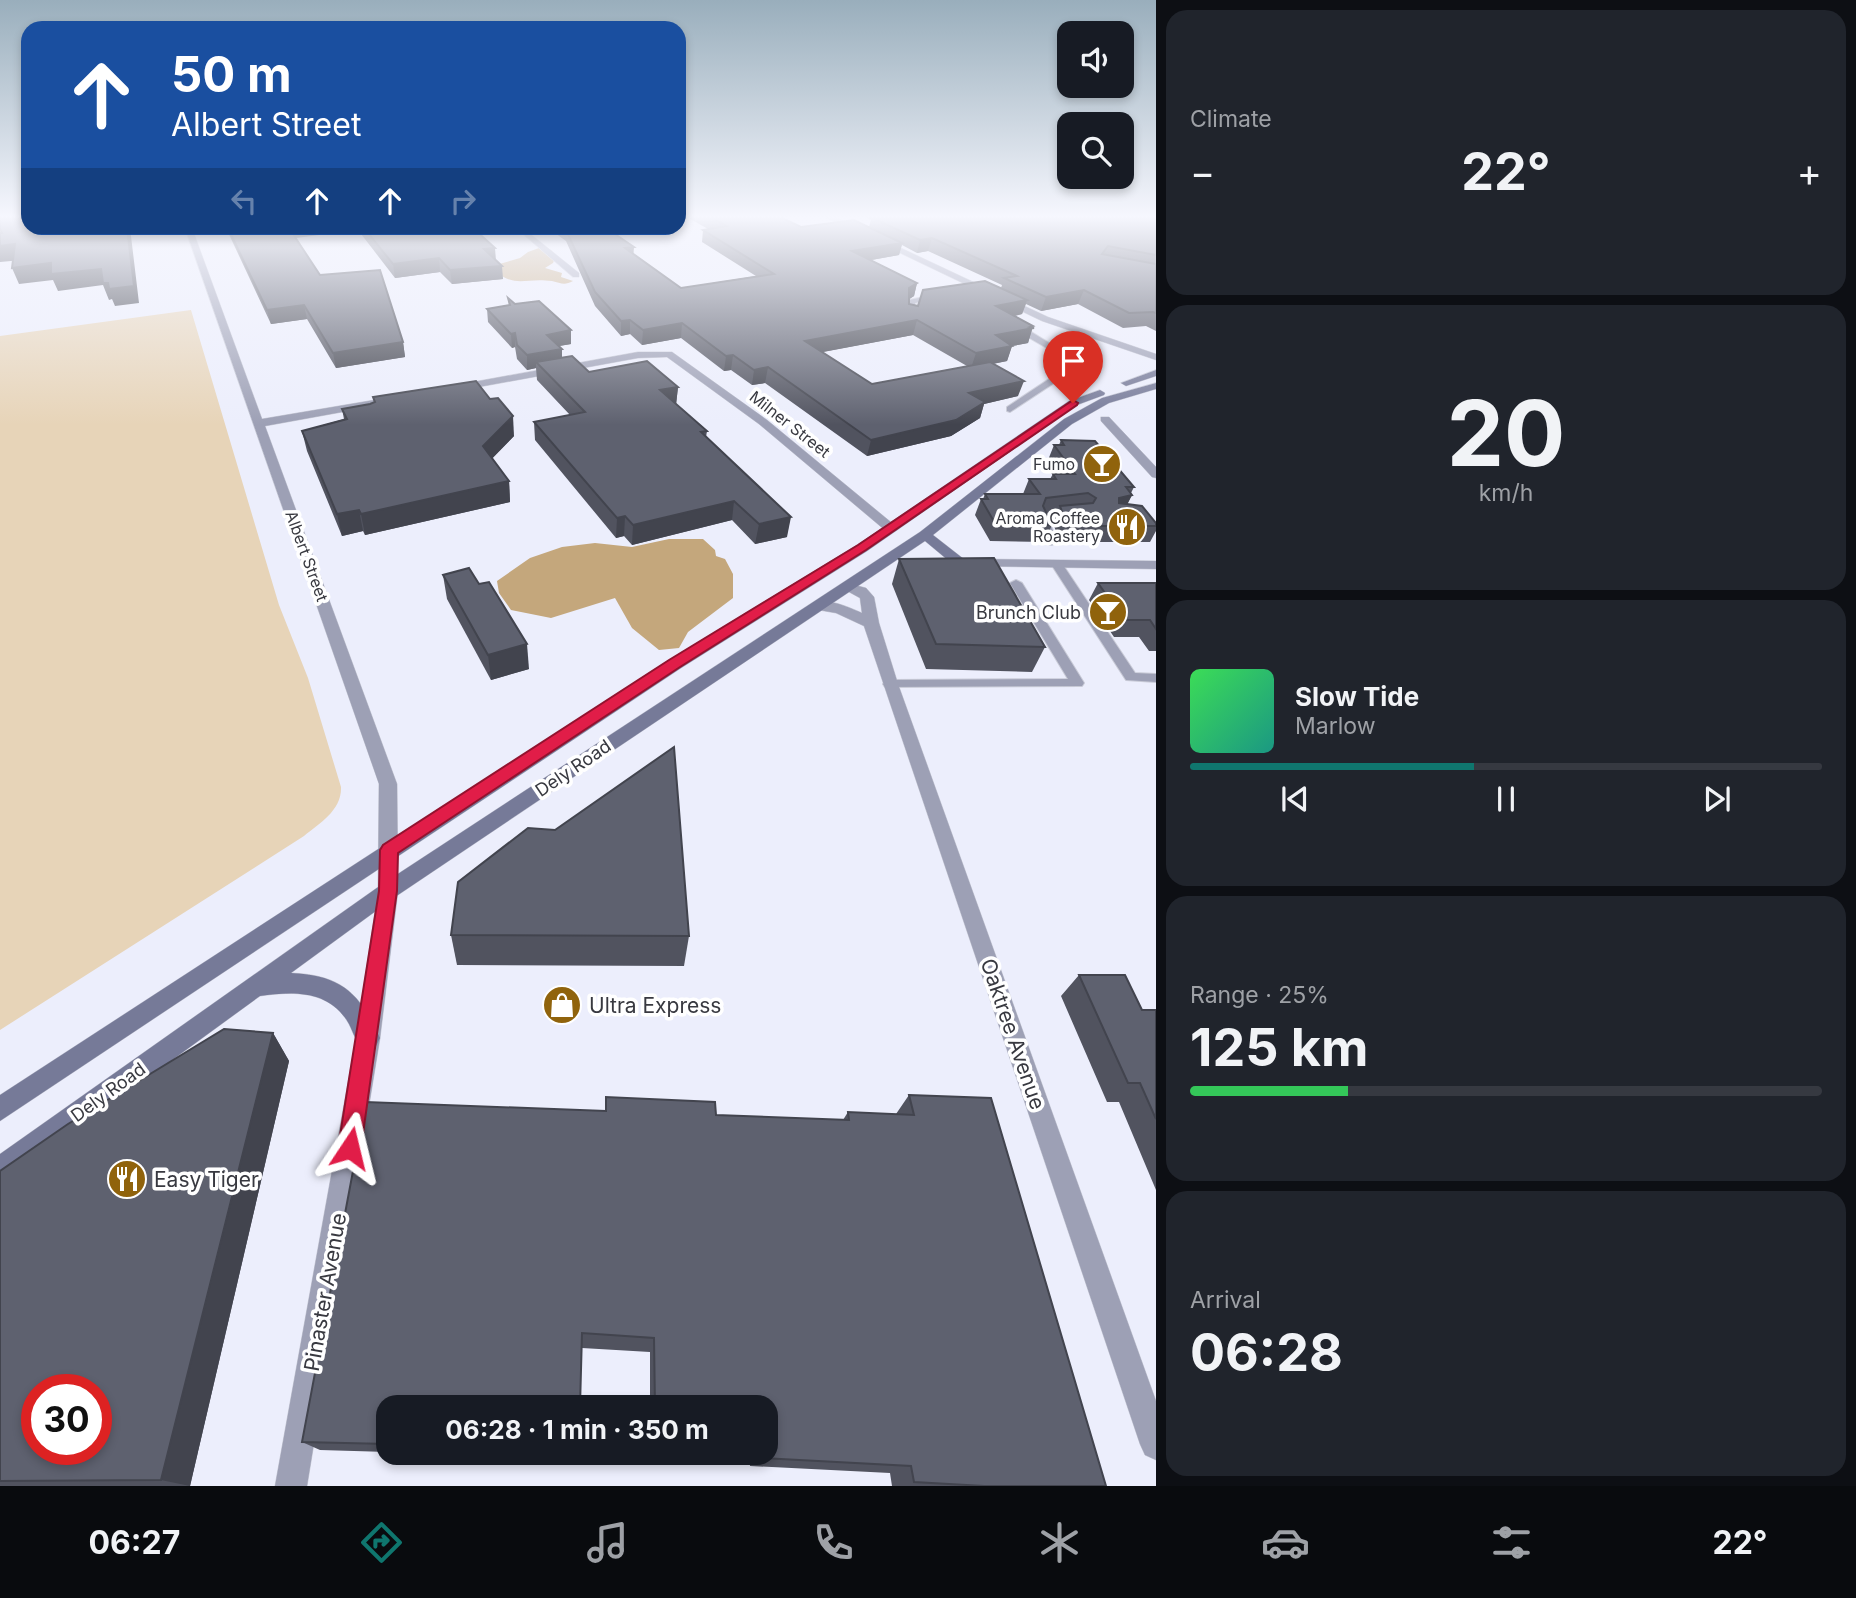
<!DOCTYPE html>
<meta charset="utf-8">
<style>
body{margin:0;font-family:Inter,sans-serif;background:#20242c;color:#f1f3f6;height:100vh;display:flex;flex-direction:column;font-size:26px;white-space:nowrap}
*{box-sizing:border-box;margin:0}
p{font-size:23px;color:#9ea1a6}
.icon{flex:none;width:38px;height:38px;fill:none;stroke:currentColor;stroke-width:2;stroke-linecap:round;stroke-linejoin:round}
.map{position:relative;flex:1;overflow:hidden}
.details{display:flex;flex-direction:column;gap:10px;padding:10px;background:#0d0f14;width:700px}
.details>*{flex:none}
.guide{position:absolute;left:21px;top:21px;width:665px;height:214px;border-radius:21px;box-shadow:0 4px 10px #0003;background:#1a4fa0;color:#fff;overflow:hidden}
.tools{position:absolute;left:1057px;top:21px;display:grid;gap:14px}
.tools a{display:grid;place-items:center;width:77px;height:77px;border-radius:14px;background:#171b24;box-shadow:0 4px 10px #0003;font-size:35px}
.speed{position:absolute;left:21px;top:1374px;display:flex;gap:14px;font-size:35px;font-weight:700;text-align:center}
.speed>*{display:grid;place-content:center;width:91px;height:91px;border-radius:50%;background:#171b24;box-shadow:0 4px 10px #0003;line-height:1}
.speed .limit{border:10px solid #d22;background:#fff;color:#111}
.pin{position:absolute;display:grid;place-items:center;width:60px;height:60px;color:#fff;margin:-72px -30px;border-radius:50% 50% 50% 0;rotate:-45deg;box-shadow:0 0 7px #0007}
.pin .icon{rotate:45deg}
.me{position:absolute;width:77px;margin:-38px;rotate:10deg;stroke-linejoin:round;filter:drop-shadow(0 0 5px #0008)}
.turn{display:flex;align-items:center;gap:24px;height:147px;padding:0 35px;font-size:32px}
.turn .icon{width:91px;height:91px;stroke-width:2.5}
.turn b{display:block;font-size:49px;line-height:60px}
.lanes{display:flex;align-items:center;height:66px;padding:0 35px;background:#0003;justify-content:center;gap:35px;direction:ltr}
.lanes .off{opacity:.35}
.big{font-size:52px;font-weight:700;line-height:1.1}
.details .widget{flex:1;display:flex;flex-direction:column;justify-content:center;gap:10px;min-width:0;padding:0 24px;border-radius:21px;background:#20242c}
.details .dial{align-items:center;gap:0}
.dial b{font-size:91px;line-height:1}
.song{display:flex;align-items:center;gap:21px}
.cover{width:84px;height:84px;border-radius:10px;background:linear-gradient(135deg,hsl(130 70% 55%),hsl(170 70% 35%))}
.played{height:7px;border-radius:4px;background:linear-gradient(90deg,#0f766e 45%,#363941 45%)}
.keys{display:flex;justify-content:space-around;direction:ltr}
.heat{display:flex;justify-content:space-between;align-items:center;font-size:38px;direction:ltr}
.charge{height:10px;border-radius:5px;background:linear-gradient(90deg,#34c759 25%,#363941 0)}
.trip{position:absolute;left:376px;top:1395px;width:402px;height:70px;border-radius:21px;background:#171b24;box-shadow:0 4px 10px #0003;font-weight:700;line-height:70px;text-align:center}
.tab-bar{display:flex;height:112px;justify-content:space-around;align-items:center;background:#090b0e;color:#9ea1a6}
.tab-bar .icon{width:49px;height:49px}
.tab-bar .on{color:#0f766e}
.tab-bar b{font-size:32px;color:#f1f3f6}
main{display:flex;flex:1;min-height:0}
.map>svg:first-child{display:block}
.green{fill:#e7d4b8}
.forest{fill:#c4a77c}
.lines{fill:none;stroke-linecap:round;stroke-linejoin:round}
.service-casing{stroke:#c8cad6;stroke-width:2}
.minor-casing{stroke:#c8cad6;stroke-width:1}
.secondary-casing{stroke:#c8cad6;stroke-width:1}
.service{fill:#9da0b5;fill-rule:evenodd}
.minor{fill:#9da0b5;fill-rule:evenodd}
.secondary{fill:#767a98;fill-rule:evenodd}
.wall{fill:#51535f;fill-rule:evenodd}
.shaded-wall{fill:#42444e}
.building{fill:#5e616f;stroke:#42444e;stroke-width:2;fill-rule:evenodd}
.route{fill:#e11d48;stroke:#92132f;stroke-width:2}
.labels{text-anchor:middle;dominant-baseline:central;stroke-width:7;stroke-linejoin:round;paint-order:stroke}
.far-street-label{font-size:16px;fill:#383940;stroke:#fff}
.far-poi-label{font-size:16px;fill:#383940;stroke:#fff;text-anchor:end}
.poi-label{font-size:18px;fill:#383940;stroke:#fff;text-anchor:end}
.street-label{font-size:18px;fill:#383940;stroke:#fff}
.near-poi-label{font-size:21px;fill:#383940;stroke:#fff;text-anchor:start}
.near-street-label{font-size:21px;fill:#383940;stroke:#fff}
</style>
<main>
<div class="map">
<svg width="1156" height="1486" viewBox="0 0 1156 1486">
<rect width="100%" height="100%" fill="#eceefc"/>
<path class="green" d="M191,310L279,605L308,678L341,787C342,810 320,823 304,836L0,1030V336Z"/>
<g class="forest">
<path d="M539,248L551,250L556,255L553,263L545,268L562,273L561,277L573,281C564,286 561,283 552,281C522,277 517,290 489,267L520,258L528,252Z"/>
<path d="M669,539H703L715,550L716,556L725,559L733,574V598L688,632L679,648L659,650L632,628L615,598L551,618L511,610L499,593L497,581L530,558L562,547L595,543L632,547Z"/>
</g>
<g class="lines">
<defs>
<g id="service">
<path d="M938,294L940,297L915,303L914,316L907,318L909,300Z"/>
<path d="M1014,325H1020L1077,360L1074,370L1010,412L1007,411V407L1067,367L1069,361L1014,329Z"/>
<path d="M1073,512L1078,515L1077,517L1049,520L1057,542L1052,545L1048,544L1038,521L1041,515Z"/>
<path d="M1057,561L1061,562L1135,673L1156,674V682L1126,680L1051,564Z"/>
<path d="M1016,580L1022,583L1084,683L1082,686L885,687L883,684L890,680L1068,679L1010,583Z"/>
</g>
<g id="minor">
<path d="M825,217H835L1048,317L1156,354V360L1042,321Z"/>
<path d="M159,228H180L107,237L103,235Z"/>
<path d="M185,228H192L262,419L392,397L397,400L392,403L265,426L397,784L398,891L380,1038L307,1486H275L356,1038L378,891L379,784Z"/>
<path d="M516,228H523L579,273V277H573Z"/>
<path d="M638,352H672L767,420L898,528L896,531H886L759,424L667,357L638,358L457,391L452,388L457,385Z"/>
<path d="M1101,417H1109L1156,467V478L1152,477L1101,421Z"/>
<path d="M976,559L1156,561V569L971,566L969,563Z"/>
<path d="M847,583L866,588L874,597L879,623L898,684L1156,1401V1460L1145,1455L1140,1444L864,626L836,613L813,609L811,606C823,595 848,607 862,613L860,598L840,587Z"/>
</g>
<g id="secondary">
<path d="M1156,370V376L1126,386L1121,383Z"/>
<path d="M1156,383V389L1109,403L1072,424L933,535L965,560V566H955L925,541L395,897L291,973C341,975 360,993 380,1038L376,1046L368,1049C356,1045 354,1034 349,1024C330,990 294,991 260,996L9,1179L0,1183V1154L381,885L920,532L1064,419L1102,398Z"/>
<path d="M1100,390L1105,393L1104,395L1077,405L867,551L681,668L0,1121V1095L669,660L857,545L1069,401Z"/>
</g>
</defs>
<use href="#service" class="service-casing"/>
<use href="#minor" class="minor-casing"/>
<use href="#secondary" class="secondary-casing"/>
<use href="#service" class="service"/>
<use href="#minor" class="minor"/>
<use href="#secondary" class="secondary"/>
</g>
<g class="wall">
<path d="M687,217H780L801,227H869L871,220L865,217H1156V331L1146,326L1123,328L1078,304L1041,311L1026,304L1022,314L1015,316L1033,326L1028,343L1012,346L1007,361L993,364L1018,396L984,404L980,418L951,436L867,456L765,383L752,385L731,370L724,371L681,338L642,345L630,334L621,336L595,306L566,241L548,228H606L634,254L681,288L756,276L702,242L703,230L708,229ZM902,245L917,253L928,251L1002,285L1001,288L918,306L909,304V299L914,296L917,283L871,260L899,255ZM913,335L967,366L872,384L822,352Z"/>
<path d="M226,228H473L496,260L503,279L452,284L440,272L395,278L358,230L296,238L320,275L403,342L405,357L336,368L307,319L271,324Z"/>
<path d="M508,298L515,304L571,330V344L559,346L562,358L589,372L678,387L676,404L707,431L706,437L787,537L755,544L732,520L632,545L624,536L616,538L535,440L534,422L570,415L537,380L536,368L527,370L517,359L515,347L512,348L488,322L487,309L509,305Z"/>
<path d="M373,397L514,436L492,458L509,481L510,502L365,535L363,531L342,536L307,451L302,431L344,419L342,409L370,404L374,402Z"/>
<path d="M1061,440L1134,487L1131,493L1132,495L1127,504L1156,523V531L1150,542H1059L1053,522L1057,512L1046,513L1052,525L1044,542L990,541L975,515L981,499H983L985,494H1023L1029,479H1050L1053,474H1057L1048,460L1054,445H1059Z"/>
<path d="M899,559L1045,647L1032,672L926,669L892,584Z"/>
<path d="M443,575L529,669L491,680L447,599Z"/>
<path d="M1098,583H1156V651H1149L1139,637H1114L1089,600Z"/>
<path d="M451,935L689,936L684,966L457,965Z"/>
<path d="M1079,975L1142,1010H1156V1190L1119,1102H1107L1061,996Z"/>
<path d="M273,1033L289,1061L190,1486H0V1171Z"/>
<path d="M909,1095L1106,1486H892L890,1473L750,1466L749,1452H766V1407H650V1352L582,1348L388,1407V1452L320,1450L302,1442L716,1115L843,1120L848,1112L896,1114Z"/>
<path d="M401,1452H580L579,1464L469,1459L464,1454Z"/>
</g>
<g class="shaded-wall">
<path d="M28,225V228H130L129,229L131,236L139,303L115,306L112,299L109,300L103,285L58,291L53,280L19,284L12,268L127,229L35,239L26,228Z"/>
<path d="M288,228H358V230L291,238Z"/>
<path d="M932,238L928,251L917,253L920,240Z"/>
<path d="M902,243L899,255L849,264L852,251Z"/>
<path d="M15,244L22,260L0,262V246Z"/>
<path d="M634,247L633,260L625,248Z"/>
<path d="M495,248L496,261L484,249Z"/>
<path d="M439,258L440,272L395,278L393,264Z"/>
<path d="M502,266L503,279L452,284L450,270Z"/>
<path d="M917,283L914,296L905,302L909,288Z"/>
<path d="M1084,290L1078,304L1041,311L1046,297Z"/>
<path d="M1027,300L1022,314L992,320L996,306Z"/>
<path d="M304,305L307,319L271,324L267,310Z"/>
<path d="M630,320V334L621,336V321Z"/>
<path d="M917,320L913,335L802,356L805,341Z"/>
<path d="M682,323L681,338L642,345L643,330Z"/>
<path d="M1033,326L1028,343L1012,346L1007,361L971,368L976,353L996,335Z"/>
<path d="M571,330V344L547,348V335Z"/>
<path d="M515,333V347L512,348L511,334Z"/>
<path d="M403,342L405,357L336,368L333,353Z"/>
<path d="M562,349V363L536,362V368L527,370V355Z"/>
<path d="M733,355L731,370L724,371L726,356Z"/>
<path d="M768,367L765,383L752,385L754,370Z"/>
<path d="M1024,381L1018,396L984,404L980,418L951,436L867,456L871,440L969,393Z"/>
<path d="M678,387L676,405L660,390Z"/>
<path d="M513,416L514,436L485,466L483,446Z"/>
<path d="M509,481L510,502L365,535L361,514Z"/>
<path d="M1132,495L1124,511L1111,514L1119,498Z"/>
<path d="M734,501L732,520L632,545L633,525Z"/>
<path d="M359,510L363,531L342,536L337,514Z"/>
<path d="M625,516L624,536L616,538L617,518Z"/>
<path d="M791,517L787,537L755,544L759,524Z"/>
<path d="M527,644L529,669L491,680L488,655Z"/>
<path d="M273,1033L289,1061L190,1486L161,1480Z"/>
</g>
<g class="building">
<path d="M0,217H28V225L26,228L33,231L69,228H127L134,286L109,289L108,283H103L101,269L51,274V263L12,268L15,244L0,246V233H2L0,229Z"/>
<path d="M710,217H780L801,227L854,220L902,243L852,251L917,283L909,288V304L918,306L923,290L985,281L1027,300L996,306L1033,326L1030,327L1034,328L996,335L1012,346L976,353L917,320L805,341L872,384L990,362L1024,381L969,393L985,402L956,420L871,440L768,367L754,370L733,355L726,356L682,323L643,330L630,320L621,321L595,292L565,228H606L634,247L625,248L681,288L774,274L703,230L727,226Z"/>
<path d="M877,217H1156V255L1108,246L1102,254L1156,264V313L1153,312L1129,313L1084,290L1046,297L1004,278L1017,276L932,238L920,240L872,218Z"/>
<path d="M228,228H289L320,275L380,270L403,342L333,353L304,305L267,310Z"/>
<path d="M364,228H473L495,248L484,249L502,266L450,270L439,258L393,264Z"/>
<path d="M508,298L515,304L539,301L571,330L547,335L562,349L527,355L517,345L515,333L511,334L487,309L510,305Z"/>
<path d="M572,356L589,372L647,361L678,387L660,390L707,431L701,432L791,517L759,524L734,501L633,525L625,516L617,518L534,422L585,412L536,362Z"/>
<path d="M476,381L490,399L498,398L513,416L483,446L509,481L361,514L359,510L337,514L302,431L347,419L342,409L370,404L375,402L373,397Z"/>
<path d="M1061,440L1095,441L1134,487H1126L1132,495L1119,498V503L1142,506L1156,523V526H1067L1060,506L1093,503L1096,498L1088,493L1046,498L1043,506L1052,525H996L981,499H988L985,494H1040L1029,479H1056L1053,474H1075L1054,445H1064Z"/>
<path d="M994,558L1045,647L936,644L899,559Z"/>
<path d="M469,568L479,584L489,582L527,644L488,655L443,575Z"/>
<path d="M1098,583H1156V629L1150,620H1124Z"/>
<path d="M674,747L689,936L451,935L458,882L528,828L555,830Z"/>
<path d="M1079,975H1125L1142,1010H1156V1119L1140,1083H1128Z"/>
<path d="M224,1029L273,1033L161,1480L0,1481V1171L68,1124ZM37,1390H96V1449H37Z"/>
<path d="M909,1095L991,1098L1106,1486H984L914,1482L911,1466L761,1458V1452H766V1407H655L654,1338L582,1333L580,1407H388V1444L302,1442L366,1102L606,1111V1097L715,1102L716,1115L849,1120L848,1112L914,1115Z"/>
<path d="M496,1452H579V1456Z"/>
</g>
<linearGradient id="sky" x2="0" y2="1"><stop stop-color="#99aebc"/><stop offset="0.51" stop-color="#f6f7fe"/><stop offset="1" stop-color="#f6f7fe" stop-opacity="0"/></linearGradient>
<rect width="1156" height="425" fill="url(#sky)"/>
<path class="route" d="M1073,400L1078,403L1077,405L866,550L680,667L398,853L397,891L361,1148L358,1156L350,1159L342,1156L338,1148L379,891L380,850L383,845L669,660L858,545Z"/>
<defs>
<symbol id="bar-disc" viewBox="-11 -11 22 22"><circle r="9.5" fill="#90630c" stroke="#fff"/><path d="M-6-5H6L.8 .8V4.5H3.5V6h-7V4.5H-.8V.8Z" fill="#fff"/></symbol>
<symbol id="restaurant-disc" viewBox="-11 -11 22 22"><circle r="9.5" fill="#90630c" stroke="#fff"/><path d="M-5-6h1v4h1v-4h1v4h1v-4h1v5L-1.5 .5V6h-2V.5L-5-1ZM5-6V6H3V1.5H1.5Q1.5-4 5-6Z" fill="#fff"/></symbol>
<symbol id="shop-disc" viewBox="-11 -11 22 22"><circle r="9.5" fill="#90630c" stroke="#fff"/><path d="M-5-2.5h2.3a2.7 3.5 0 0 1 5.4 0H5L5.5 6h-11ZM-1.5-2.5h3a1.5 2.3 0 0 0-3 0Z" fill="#fff"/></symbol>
</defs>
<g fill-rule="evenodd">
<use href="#bar-disc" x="1080" y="442" width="44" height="44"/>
<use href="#restaurant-disc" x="1105" y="505" width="44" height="44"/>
<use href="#bar-disc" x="1086" y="590" width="44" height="44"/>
<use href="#shop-disc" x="540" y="983" width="44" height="44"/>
<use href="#restaurant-disc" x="105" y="1157" width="44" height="44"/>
</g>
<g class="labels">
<g class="far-street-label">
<text transform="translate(790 424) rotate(38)">Milner Street</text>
<text transform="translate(307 556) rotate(70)">Albert Street</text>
</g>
<g class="far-poi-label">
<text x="1075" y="464">Fumo</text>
<text x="1100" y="518">Aroma Coffee<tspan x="1100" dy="18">Roastery</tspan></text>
</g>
<g class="poi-label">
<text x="1081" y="612">Brunch Club</text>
</g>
<g class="street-label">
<text transform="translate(573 768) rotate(-34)">Dely Road</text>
<text transform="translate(108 1092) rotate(-36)">Dely Road</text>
</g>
<g class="near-poi-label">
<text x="589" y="1005">Ultra Express</text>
<text x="154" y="1179">Easy Tiger</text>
</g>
<g class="near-street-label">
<text transform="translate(1013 1034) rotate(71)">Oaktree Avenue</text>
<text transform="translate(325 1292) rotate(-80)">Pinaster Avenue</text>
</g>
</g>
</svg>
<div class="tools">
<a><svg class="icon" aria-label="sound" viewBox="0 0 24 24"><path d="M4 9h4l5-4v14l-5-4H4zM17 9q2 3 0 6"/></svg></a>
<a><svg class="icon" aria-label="search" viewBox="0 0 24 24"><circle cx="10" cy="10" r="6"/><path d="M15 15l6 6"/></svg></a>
</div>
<div class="speed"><div class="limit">30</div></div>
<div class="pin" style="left:1073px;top:403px;background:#d93025"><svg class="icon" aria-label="arrive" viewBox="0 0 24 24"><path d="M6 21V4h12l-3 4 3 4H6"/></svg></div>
<svg class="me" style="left:350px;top:1148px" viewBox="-20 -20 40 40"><path d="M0-17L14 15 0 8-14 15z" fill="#e11d48" stroke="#fff" stroke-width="4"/></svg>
<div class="trip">06:28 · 1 min · 350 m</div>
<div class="guide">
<div class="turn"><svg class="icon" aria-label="ahead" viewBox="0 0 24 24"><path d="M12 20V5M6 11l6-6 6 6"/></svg><div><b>50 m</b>Albert Street</div></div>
<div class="lanes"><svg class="icon off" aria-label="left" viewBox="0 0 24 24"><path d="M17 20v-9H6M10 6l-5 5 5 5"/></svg><svg class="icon" aria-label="ahead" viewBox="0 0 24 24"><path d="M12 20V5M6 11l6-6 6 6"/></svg><svg class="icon" aria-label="ahead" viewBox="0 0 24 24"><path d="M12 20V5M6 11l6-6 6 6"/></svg><svg class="icon off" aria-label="right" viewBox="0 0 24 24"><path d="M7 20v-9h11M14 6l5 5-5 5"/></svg></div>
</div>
</div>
<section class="details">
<div class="widget"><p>Climate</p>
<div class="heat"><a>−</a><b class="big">22°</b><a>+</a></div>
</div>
<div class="widget dial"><b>20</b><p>km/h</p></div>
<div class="widget">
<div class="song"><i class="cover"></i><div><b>Slow Tide</b><p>Marlow</p></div></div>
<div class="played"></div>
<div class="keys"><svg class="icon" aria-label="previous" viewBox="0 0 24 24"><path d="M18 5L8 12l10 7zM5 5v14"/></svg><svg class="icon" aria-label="pause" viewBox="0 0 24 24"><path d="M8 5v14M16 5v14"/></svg><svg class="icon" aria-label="next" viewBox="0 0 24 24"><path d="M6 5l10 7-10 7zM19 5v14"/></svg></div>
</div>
<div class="widget"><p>Range · 25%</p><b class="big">125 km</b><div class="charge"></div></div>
<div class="widget"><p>Arrival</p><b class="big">06:28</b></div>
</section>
</main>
<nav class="tab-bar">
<b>06:27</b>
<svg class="icon on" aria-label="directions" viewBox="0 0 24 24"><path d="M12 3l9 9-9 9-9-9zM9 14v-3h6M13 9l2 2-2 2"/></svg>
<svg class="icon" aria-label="music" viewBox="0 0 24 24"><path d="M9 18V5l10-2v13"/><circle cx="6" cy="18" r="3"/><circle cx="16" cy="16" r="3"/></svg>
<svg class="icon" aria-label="phone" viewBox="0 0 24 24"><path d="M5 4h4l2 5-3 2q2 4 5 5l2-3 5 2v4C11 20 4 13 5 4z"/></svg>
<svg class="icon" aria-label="climate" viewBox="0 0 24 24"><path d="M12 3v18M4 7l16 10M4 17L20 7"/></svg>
<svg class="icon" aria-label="car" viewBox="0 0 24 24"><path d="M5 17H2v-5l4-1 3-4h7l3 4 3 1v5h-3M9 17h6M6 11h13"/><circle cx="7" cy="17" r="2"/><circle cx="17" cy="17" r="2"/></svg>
<svg class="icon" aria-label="filters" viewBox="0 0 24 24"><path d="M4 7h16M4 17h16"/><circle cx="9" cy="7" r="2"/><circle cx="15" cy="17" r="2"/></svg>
<b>22°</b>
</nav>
